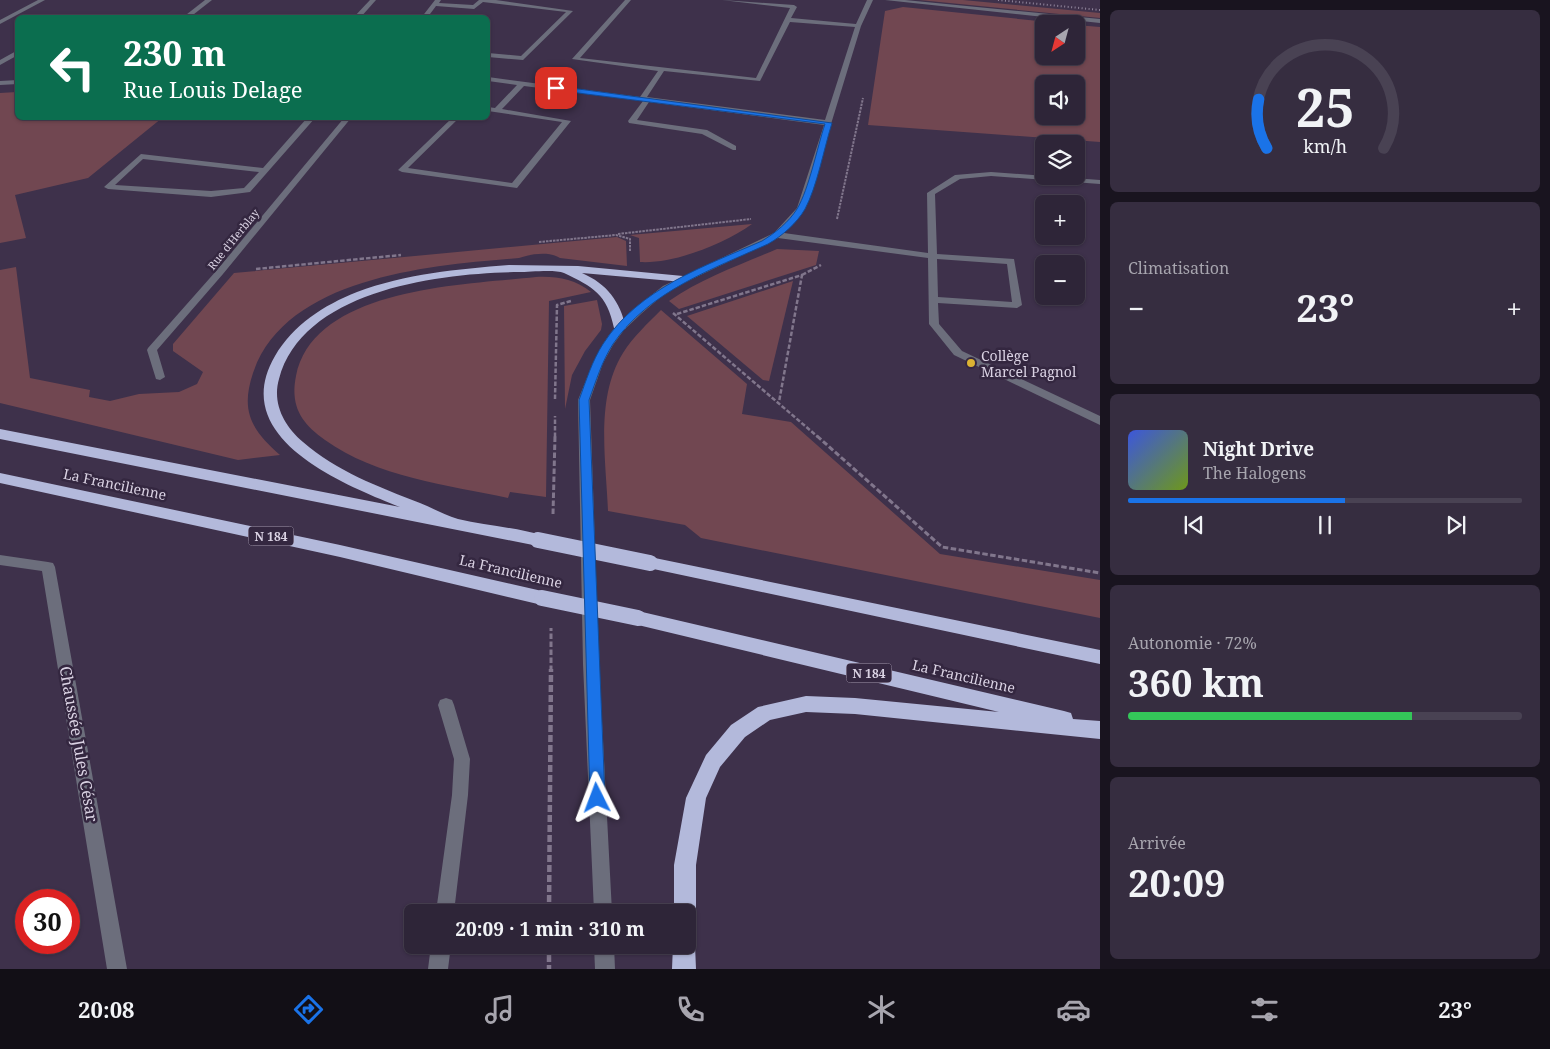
<!DOCTYPE html>
<html lang="fr">
<meta charset="utf-8">
<style>
body{margin:0;font-family:"Noto Serif",serif;background:#362d40;color:#f1f3f6;height:100vh;display:flex;flex-direction:column;font-size:19px;white-space:nowrap}
*{box-sizing:border-box;margin:0}
p{font-size:16px;color:#a7a5ae}
.icon{flex:none;width:28px;height:28px;fill:none;stroke:currentColor;stroke-width:2;stroke-linecap:round;stroke-linejoin:round}
.map{position:relative;flex:1;overflow:hidden}
.details{display:flex;flex-direction:column;gap:10px;padding:10px;background:#19141f;width:450px}
.details>*{flex:none}
.top-card{position:absolute;left:15px;top:15px;width:475px;height:105px;border-radius:8px;box-shadow:0 1px 4px #0004,0 0 0 1px #494253;background:#0b6e4f;color:#fff;overflow:hidden}
.needle{width:32px;rotate:216deg}
.buttons{position:absolute;left:1035px;top:15px;display:grid;gap:10px}
.buttons a{display:grid;place-items:center;width:50px;height:50px;border-radius:8px;background:#2e2538;box-shadow:0 1px 4px #0004,0 0 0 1px #494253;font-size:25px}
.speed{position:absolute;left:15px;top:889px;display:flex;gap:10px;font-size:25px;font-weight:700;text-align:center}
.speed>*{display:grid;place-content:center;width:65px;height:65px;border-radius:50%;background:#2e2538;box-shadow:0 1px 4px #0004,0 0 0 1px #494253;line-height:1}
.speed .limit{border:8px solid #d22;background:#fff;color:#111}
.pin{position:absolute;display:grid;place-items:center;width:42px;height:42px;color:#fff;margin:-21px;border-radius:10px;box-shadow:0 2px 8px #0006}
.me{position:absolute;width:55px;margin:-28px;rotate:357deg;stroke-linejoin:round;filter:drop-shadow(0 0 4px #0008)}
.turn{display:flex;align-items:center;gap:18px;height:105px;padding:0 25px;font-size:22px}
.turn .icon{width:65px;height:65px;stroke-width:2.5}
.turn b{display:block;font-size:35px;line-height:42px}
.big{font-size:38px;font-weight:700;line-height:1.1}
.details .card{flex:1;display:flex;flex-direction:column;justify-content:center;gap:8px;min-width:0;padding:0 18px;border-radius:8px;background:#362d40}
.details .dial{align-items:center;gap:0}
.dial svg{height:130px;overflow:visible;fill:none;stroke:#494253;stroke-width:7;stroke-linecap:round;text-anchor:middle}
.dial text{fill:#f1f3f6;stroke:none}
.song{display:flex;align-items:center;gap:15px}
.cover{width:60px;height:60px;border-radius:8px;background:linear-gradient(135deg,hsl(230 70% 55%),hsl(80 70% 35%))}
.played{height:5px;border-radius:2px;background:linear-gradient(90deg,#1a73e8 55%,#494253 55%)}
.keys{display:flex;justify-content:space-around;direction:ltr}
.heat{display:flex;justify-content:space-between;align-items:center;font-size:28px;direction:ltr}
.charge{height:8px;border-radius:4px;background:linear-gradient(90deg,#34c759 72%,#494253 0)}
.trip{position:absolute;left:404px;top:904px;width:292px;height:50px;border-radius:8px;background:#2e2538;box-shadow:0 1px 4px #0004,0 0 0 1px #494253;font-weight:700;line-height:50px;text-align:center}
.tabs{display:flex;height:80px;justify-content:space-around;align-items:center;background:#120f16;color:#a7a5ae}
.tabs .icon{width:35px;height:35px}
.tabs .selected{color:#1a73e8}
.tabs b{font-size:22px;color:#f1f3f6}
main{display:flex;flex:1;min-height:0}
.map>svg:first-child{display:block}
.green{fill:#714751;fill-rule:evenodd}
.lines{fill:none;stroke-linecap:round;stroke-linejoin:round}
.path-far3{stroke:#81768c;stroke-width:2;stroke-dasharray:2.5 1;stroke-linecap:butt}
.path-far2{stroke:#81768c;stroke-width:2.5;stroke-dasharray:4.5 2;stroke-linecap:butt}
.path-far1{stroke:#81768c;stroke-width:3;stroke-dasharray:5.5 2.5;stroke-linecap:butt}
.path{stroke:#81768c;stroke-width:4.5;stroke-dasharray:7 3;stroke-linecap:butt}
.minor{fill:#6c6e7c;fill-rule:evenodd}
.highway{fill:#b3b9db;fill-rule:evenodd}
.rail{stroke:#91869c;stroke-width:2;stroke-dasharray:1 2.5;stroke-linecap:butt}
.highway-bridge{stroke:#b3b9db;stroke-width:16}
.route{fill:#1a73e8;stroke:#114b97}
.poi-dot{fill:#dbb333;stroke:#342740;stroke-width:2}
.labels{text-anchor:middle;dominant-baseline:central;stroke-width:5;stroke-linejoin:round;paint-order:stroke}
.far-street-label{font-size:11px;fill:#dad2e3;stroke:#342740}
.shield{fill:#342740;stroke:#a89fb2;stroke-width:1}
.shield-label{font-size:12px;font-weight:bold;fill:#dad2e3}
.poi-label{font-size:14px;fill:#dad2e3;stroke:#342740;text-anchor:start}
.street-label{font-size:14px;fill:#dad2e3;stroke:#342740}
.near-street-label{font-size:16px;fill:#dad2e3;stroke:#342740}
</style>
<main>
<div class="map">
<svg width="1100" height="969" viewBox="0 0 1100 969">
<rect width="100%" height="100%" fill="#3e314b"/>
<g class="green">
<path d="M919,0H963L1100,13V18Z"/>
<path d="M903,7L1068,24H1044V56H1076V25L1100,27V142L868,125L885,11ZM1044,84H1076V116H1044Z"/>
<path d="M17,92L18,118H162L88,178L15,195L26,238L0,243V93Z"/>
<path d="M752,224C724,244 674,264 640,262L639,238L630,235Z"/>
<path d="M617,237L626,241L627,266L560,258C549,251 531,254 519,258C433,265 286,276 253,373C240,412 252,430 280,455L238,460L0,403V270L16,267L30,378L90,390L89,397L110,401L139,394L179,392L197,384L203,372L173,351V344L234,273Z"/>
<path d="M777,249L819,251L816,265L679,309L669,301C702,278 740,265 777,249Z"/>
<path d="M536,277C556,276 575,279 591,292L549,301L546,497L510,492L508,498C448,485 376,477 325,440C301,423 290,406 296,376C314,287 465,285 536,277Z"/>
<path d="M793,281L769,381L763,380L687,316Z"/>
<path d="M597,300L602,324L601,330L585,351L572,375L565,409L564,306Z"/>
<path d="M661,310L747,384L742,414L791,422L940,554L1100,580V618L701,538L685,525L608,511C606,460 595,398 623,353C633,337 648,323 661,310Z"/>
</g>
<g class="lines">
<g class="path-far3">
<path d="M837,219L863,98"/>
<path d="M618,234L751,219"/>
<path d="M539,242L616,235L630,239V251"/>
</g>
<g class="path-far2">
<path d="M256,269L401,255"/>
<path d="M802,275L821,265"/>
<path d="M673,313L818,437"/>
<path d="M677,314L802,275L779,402"/>
<path d="M555,399L557,305L571,301"/>
<path d="M555,437V416"/>
</g>
<g class="path-far1">
<path d="M817,436L942,547L1100,573"/>
<path d="M553,514L555,436"/>
<path d="M551,671V628"/>
</g>
<g class="path">
<path d="M549,912L551,669"/>
<path d="M549,945V969"/>
</g>
<g class="minor">
<path d="M38,0H45L0,24V20Z"/>
<path d="M205,0H212L189,18H182Z"/>
<path d="M370,0H376L360,18H353Z"/>
<path d="M435,0H441L439,3L473,5L479,0H496L573,11L523,60L488,57V53L521,56L566,12L483,2L474,9L436,6L427,18H421Z"/>
<path d="M625,0H631L580,58L756,78L790,8L722,0L794,5L797,7L791,18L856,24L867,0H873L861,26L805,209L784,233L928,253L927,193L955,175L991,172L1100,180V184L991,176L960,179L935,194L937,254L1014,259L1022,305L1017,308L938,303L939,324L962,351L1100,416V425L954,355L929,324L928,258L778,238L669,290L642,313L624,330L613,345L603,363L590,400L599,664L612,912H594L583,664L578,400L593,363L603,344L616,326L634,309L663,286L774,233L797,208L824,125L649,102L637,120L707,130L736,146V150H733L702,134L629,123L628,121L643,101L524,86L502,109L571,121L517,188L402,172L398,170L452,118H459L408,168L512,183L562,122L488,111V107L495,108L517,85L488,81V77L640,97L658,71L572,59ZM790,22L855,27L825,120L647,97L664,71L760,81ZM937,259L1007,264L1012,302L938,297Z"/>
<path d="M885,0H905L1100,19V23Z"/>
<path d="M18,50V55L0,65V60Z"/>
<path d="M18,80V84L0,85V81Z"/>
<path d="M307,118H315L250,192L211,197L108,189L104,187L141,154L263,168ZM143,159L259,172L244,188L211,191L115,185Z"/>
<path d="M344,118H351L223,274L157,350L165,377L160,380L156,379L147,350L148,348L217,270Z"/>
<path d="M0,555L48,562L53,563L55,567L127,969H107L42,571L0,565Z"/>
<path d="M446,698L452,700L454,705L470,759L468,795L454,912H436L452,795L454,759L438,705L440,700Z"/>
<path d="M431,945H451L448,969H428Z"/>
<path d="M594,945H614L615,969H595Z"/>
</g>
<g class="highway">
<path d="M509,265L578,266L683,276L689,279L683,282L582,273C607,284 620,301 626,328L620,332L614,328C607,294 593,287 564,273C555,269 529,272 519,272C441,273 303,289 279,379C272,403 284,426 303,442C336,471 379,487 420,503C432,508 445,515 458,519C486,526 516,527 544,536L546,540L544,544L538,546L0,439V429L400,507C343,484 227,438 275,356C293,325 324,305 357,292C405,274 458,269 509,265Z"/>
<path d="M0,473L340,545L542,591L548,593L550,598L548,603L542,605L340,557L0,483Z"/>
<path d="M650,557L1100,650V664L644,567L642,563L644,559Z"/>
<path d="M638,611L1064,711L1071,713L1073,719L1100,721V739L855,714L806,712L770,720L745,737L720,767L706,798L696,865V912L693,920L688,922V912H674V865L686,798L706,755L731,725L758,707L806,696L855,698L999,712L638,625L632,623L629,618L632,613Z"/>
<path d="M688,935L692,937L695,945L696,969H672L673,945H688Z"/>
</g>
<path class="rail" d="M998,0L1100,10"/>
<g class="highway-bridge">
<path d="M538,540L650,563"/>
<path d="M542,598L638,618"/>
</g>
</g>
<path class="route" d="M556,86L832,123C824,148 817,187 805,209C797,223 782,236 768,244C713,269 649,291 613,344C602,361 596,381 589,400L605,798L603,803L597,805L592,803L590,798L579,400C586,381 592,361 603,344C639,288 705,266 762,241C775,233 789,222 797,209C809,189 817,148 825,124L554,90Z"/>
<circle class="poi-dot" cx="971" cy="363" r="5"/>
<g class="labels">
<g class="far-street-label">
<text transform="translate(233 239) rotate(-51)">Rue d'Herblay</text>
</g>
<g class="shield">
<rect x="248.5" y="526.5" width="45" height="19" rx="4"/>
<rect x="846.5" y="663.5" width="45" height="19" rx="4"/>
</g>
<g class="shield-label">
<text x="271" y="536">N 184</text>
<text x="869" y="673">N 184</text>
</g>
<g class="poi-label">
<text x="981" y="355">Collège<tspan x="981" dy="16">Marcel Pagnol</tspan></text>
</g>
<g class="street-label">
<text transform="translate(115 484) rotate(12)">La Francilienne</text>
<text transform="translate(511 571) rotate(13)">La Francilienne</text>
<text transform="translate(964 676) rotate(13)">La Francilienne</text>
</g>
<g class="near-street-label">
<text transform="translate(79 744) rotate(80)">Chaussée Jules César</text>
</g>
</g>
</svg>
<div class="buttons">
<a><svg class="needle" viewBox="-14 -14 28 28"><path d="M0-13l5 13h-10z" fill="#e53935"/><path d="M0 13l5-13h-10z" fill="#a7a5ae"/></svg></a>
<a><svg class="icon" aria-label="sound" viewBox="0 0 24 24"><path d="M4 9h4l5-4v14l-5-4H4zM17 9q2 3 0 6"/></svg></a>
<a><svg class="icon" aria-label="layers" viewBox="0 0 24 24"><path d="M12 4l9 5-9 5-9-5zM3 14l9 5 9-5"/></svg></a>
<a>+</a>
<a>−</a>
</div>
<div class="speed"><div class="limit">30</div></div>
<div class="pin" style="left:556px;top:88px;background:#d93025"><svg class="icon" aria-label="arrive" viewBox="0 0 24 24"><path d="M6 21V4h12l-3 4 3 4H6"/></svg></div>
<svg class="me" style="left:597px;top:798px" viewBox="-20 -20 40 40"><path d="M0-17L14 15 0 8-14 15z" fill="#1a73e8" stroke="#fff" stroke-width="4"/></svg>
<div class="trip">20:09 · 1 min · 310 m</div>
<div class="top-card">
<div class="turn"><svg class="icon" aria-label="left" viewBox="0 0 24 24"><path d="M17 20v-9H6M10 6l-5 5 5 5"/></svg><div><b>230 m</b>Rue Louis Delage</div></div>
</div>
</div>
<section class="details">
<div class="card dial"><svg viewBox="0 0 100 80">
<path d="M14 69A42 42 0 1 1 86 69"/>
<path d="M14 69A42 42 0 0 1 9 39" stroke="#1a73e8"/>
<text x="50" y="56" font-size="32" font-weight="700">25</text>
<text x="50" y="72" font-size="11">km/h</text>
</svg></div>
<div class="card"><p>Climatisation</p>
<div class="heat"><a>−</a><b class="big">23°</b><a>+</a></div>
</div>
<div class="card">
<div class="song"><i class="cover"></i><div><b>Night Drive</b><p>The Halogens</p></div></div>
<div class="played"></div>
<div class="keys"><svg class="icon" aria-label="previous" viewBox="0 0 24 24"><path d="M18 5L8 12l10 7zM5 5v14"/></svg><svg class="icon" aria-label="pause" viewBox="0 0 24 24"><path d="M8 5v14M16 5v14"/></svg><svg class="icon" aria-label="next" viewBox="0 0 24 24"><path d="M6 5l10 7-10 7zM19 5v14"/></svg></div>
</div>
<div class="card"><p>Autonomie · 72%</p><b class="big">360 km</b><div class="charge"></div></div>
<div class="card"><p>Arrivée</p><b class="big">20:09</b></div>
</section>
</main>
<nav class="tabs">
<b>20:08</b>
<svg class="icon selected" aria-label="directions" viewBox="0 0 24 24"><path d="M12 3l9 9-9 9-9-9zM9 14v-3h6M13 9l2 2-2 2"/></svg>
<svg class="icon" aria-label="music" viewBox="0 0 24 24"><path d="M9 18V5l10-2v13"/><circle cx="6" cy="18" r="3"/><circle cx="16" cy="16" r="3"/></svg>
<svg class="icon" aria-label="phone" viewBox="0 0 24 24"><path d="M5 4h4l2 5-3 2q2 4 5 5l2-3 5 2v4C11 20 4 13 5 4z"/></svg>
<svg class="icon" aria-label="climate" viewBox="0 0 24 24"><path d="M12 3v18M4 7l16 10M4 17L20 7"/></svg>
<svg class="icon" aria-label="car" viewBox="0 0 24 24"><path d="M5 17H2v-5l4-1 3-4h7l3 4 3 1v5h-3M9 17h6M6 11h13"/><circle cx="7" cy="17" r="2"/><circle cx="17" cy="17" r="2"/></svg>
<svg class="icon" aria-label="filters" viewBox="0 0 24 24"><path d="M4 7h16M4 17h16"/><circle cx="9" cy="7" r="2"/><circle cx="15" cy="17" r="2"/></svg>
<b>23°</b>
</nav>
